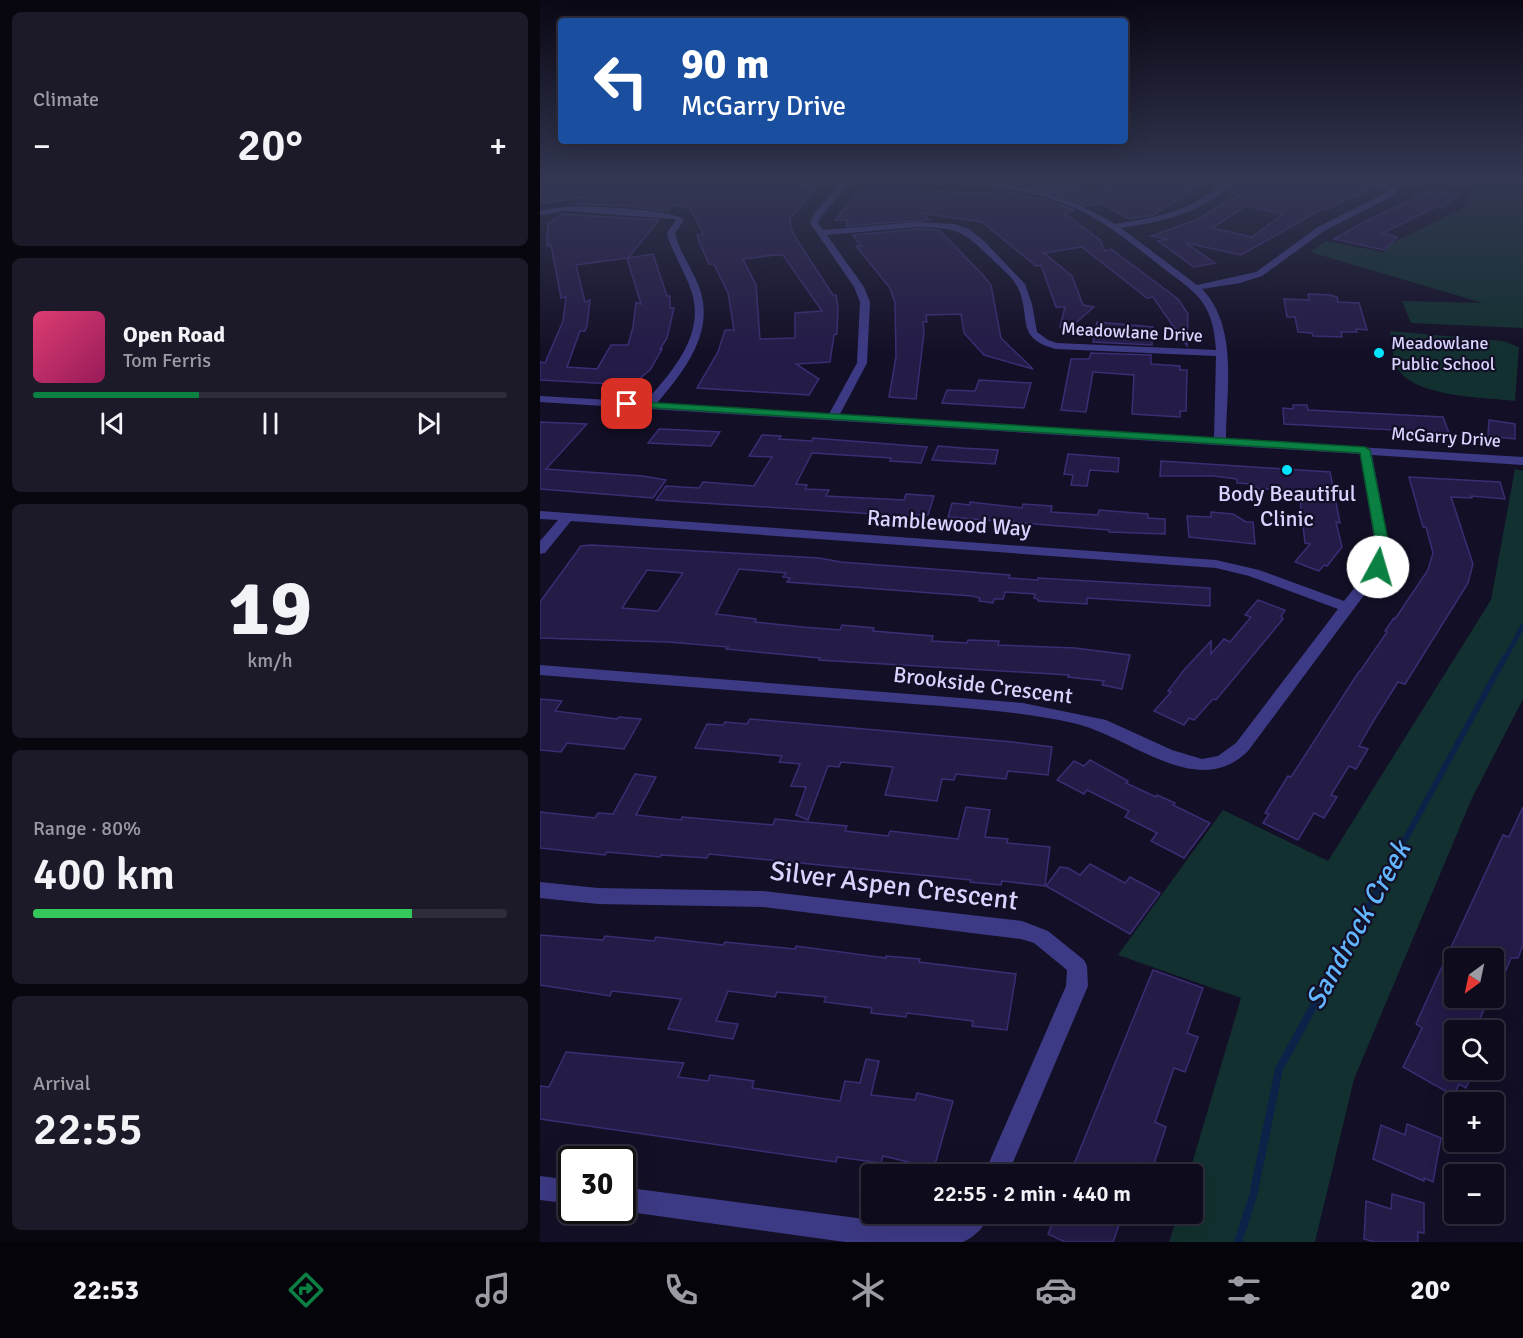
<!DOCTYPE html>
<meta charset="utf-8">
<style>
body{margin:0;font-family:Signika,sans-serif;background:#1c1929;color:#f1f3f6;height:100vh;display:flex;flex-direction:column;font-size:22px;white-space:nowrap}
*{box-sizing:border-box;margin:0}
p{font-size:20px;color:#9b9ba3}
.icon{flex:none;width:33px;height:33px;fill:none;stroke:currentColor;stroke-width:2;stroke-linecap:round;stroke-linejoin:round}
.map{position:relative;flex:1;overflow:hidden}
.drawer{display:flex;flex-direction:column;gap:12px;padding:12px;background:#08060f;width:540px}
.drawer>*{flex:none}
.guide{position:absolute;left:18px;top:18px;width:570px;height:126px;border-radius:6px;box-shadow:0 6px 24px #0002,0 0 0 2px #2e2b3b;background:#1a4fa0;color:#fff;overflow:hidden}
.needle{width:39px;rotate:213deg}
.fabs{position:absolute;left:904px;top:948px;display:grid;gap:12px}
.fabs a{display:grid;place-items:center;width:60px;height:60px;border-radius:6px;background:#0e0b1c;box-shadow:0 6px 24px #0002,0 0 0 2px #2e2b3b;font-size:30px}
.speed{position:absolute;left:18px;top:1146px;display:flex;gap:12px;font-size:30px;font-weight:700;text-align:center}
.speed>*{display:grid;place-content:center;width:78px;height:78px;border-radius:50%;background:#0e0b1c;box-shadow:0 6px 24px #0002,0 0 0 2px #2e2b3b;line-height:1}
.speed .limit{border:3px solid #111;border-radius:9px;background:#fff;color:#111}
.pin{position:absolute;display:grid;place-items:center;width:51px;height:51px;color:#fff;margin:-26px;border-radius:12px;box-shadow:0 3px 9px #0006}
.me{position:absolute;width:66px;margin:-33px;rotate:6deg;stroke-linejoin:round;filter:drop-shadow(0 0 4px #0008)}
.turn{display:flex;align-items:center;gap:21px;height:126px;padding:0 24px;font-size:27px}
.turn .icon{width:78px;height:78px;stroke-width:2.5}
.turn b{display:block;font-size:42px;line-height:51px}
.big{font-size:45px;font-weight:600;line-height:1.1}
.drawer .widget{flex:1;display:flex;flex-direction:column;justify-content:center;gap:9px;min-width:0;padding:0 21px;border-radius:9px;background:#1c1929}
.drawer .dial{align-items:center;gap:0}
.dial b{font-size:78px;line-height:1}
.song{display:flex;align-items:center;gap:18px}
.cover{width:72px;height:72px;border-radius:9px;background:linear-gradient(135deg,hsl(340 70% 55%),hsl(330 70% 35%))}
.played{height:6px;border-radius:3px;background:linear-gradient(90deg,#0b8043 35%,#2e2b3b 35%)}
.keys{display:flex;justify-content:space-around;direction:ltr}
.heat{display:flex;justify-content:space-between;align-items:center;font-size:33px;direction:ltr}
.charge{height:9px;border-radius:4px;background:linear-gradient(90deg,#34c759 80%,#2e2b3b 0)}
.trip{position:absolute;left:321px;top:1164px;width:342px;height:60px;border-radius:6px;background:#0e0b1c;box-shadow:0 6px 24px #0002,0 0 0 2px #2e2b3b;font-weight:600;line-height:60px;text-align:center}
.dock{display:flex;height:96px;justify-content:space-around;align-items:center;background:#06040b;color:#9b9ba3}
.dock .icon{width:42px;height:42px}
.dock .current{color:#0b8043}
.dock b{font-size:27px;color:#f1f3f6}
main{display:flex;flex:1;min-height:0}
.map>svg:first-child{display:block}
.green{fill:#12302f}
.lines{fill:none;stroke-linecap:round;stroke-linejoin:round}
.stream-far2{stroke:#0c2248;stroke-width:4.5}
.stream-far1{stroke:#0c2248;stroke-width:6}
.stream{stroke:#0c2248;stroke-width:8}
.building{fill:#241b47;stroke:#3b2d73;stroke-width:1.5;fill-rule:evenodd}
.minor{fill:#3d3a85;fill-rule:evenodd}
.route{fill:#0b8043;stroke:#07532c;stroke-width:1.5}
.poi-dot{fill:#00e5ff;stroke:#130f26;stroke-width:2}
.labels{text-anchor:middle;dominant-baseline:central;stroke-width:4.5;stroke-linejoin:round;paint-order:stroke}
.far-street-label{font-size:18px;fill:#d9d4ff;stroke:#130f26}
.far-poi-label{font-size:18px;fill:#d9d4ff;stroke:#130f26;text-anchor:start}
.poi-label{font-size:22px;fill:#d9d4ff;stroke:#130f26}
.street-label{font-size:22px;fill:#d9d4ff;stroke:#130f26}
.near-street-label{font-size:27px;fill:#d9d4ff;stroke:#130f26}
.near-water-label{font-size:28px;font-style:italic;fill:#62b6ff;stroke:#130f26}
</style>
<main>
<section class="drawer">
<div class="widget"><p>Climate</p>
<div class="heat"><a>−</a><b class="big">20°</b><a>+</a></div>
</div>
<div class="widget">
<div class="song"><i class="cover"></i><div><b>Open Road</b><p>Tom Ferris</p></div></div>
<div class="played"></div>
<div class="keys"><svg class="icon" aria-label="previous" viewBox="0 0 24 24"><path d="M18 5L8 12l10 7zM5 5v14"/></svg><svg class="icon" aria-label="pause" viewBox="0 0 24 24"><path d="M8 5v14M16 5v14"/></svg><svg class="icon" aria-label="next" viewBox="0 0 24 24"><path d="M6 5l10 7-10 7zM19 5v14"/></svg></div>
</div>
<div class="widget dial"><b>19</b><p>km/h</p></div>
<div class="widget"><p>Range · 80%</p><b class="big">400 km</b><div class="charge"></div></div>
<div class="widget"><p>Arrival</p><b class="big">22:55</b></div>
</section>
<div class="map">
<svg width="983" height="1242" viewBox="0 0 983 1242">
<rect width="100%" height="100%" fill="#130f26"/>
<g class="green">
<path d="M918,179H983V328L871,323L862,301L943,303L770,252L786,241L843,252L852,243L929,205L930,182Z"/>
<path d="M850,331L963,341L979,347L975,401C944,397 867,398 855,363C852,353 852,341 850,331Z"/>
<path d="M975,469L983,471V699L932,798L814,1079L775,1242H629L638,1214H652V1174H649L701,998L578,955L683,810L788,861L951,600Z"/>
</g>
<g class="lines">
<path class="stream-far2" d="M965,659L983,625"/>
<path class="stream-far1" d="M824,915L965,657"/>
<path class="stream" d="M698,1242L713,1196L739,1069L825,913"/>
</g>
<g class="building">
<path d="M0,179H162L279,186L250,218L251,228L257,240L293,295H296L298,307L297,334L294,335L290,362L256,364L279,379L269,395L157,388L178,352L185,330H194L188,293L174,264H169L160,244L157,235L163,234L150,208L132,205L127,211L87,206L35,204L46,196L0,204ZM235,255H243L282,311L255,313V338L220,339L216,285L203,259Z"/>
<path d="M471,179H510L526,182L504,190L467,182Z"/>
<path d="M580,179H672L613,215L589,219L561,203L547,206L518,195L540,187L555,192Z"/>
<path d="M698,179H810L832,188L814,198L811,197L788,209L784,208L701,255L646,243L675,263L654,267L618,241L627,239L611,236L656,220L699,195L691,193V187ZM706,206L743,214L712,237L672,228Z"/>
<path d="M325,187L452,194L457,190L507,200L534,210L524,213L560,240L565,251L571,249L638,299L648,314L647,346L613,297L607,298L542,247L504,253L532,276L543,305L554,307L531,327H520L525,307H516L501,265L496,266L442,222L381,213L389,220L306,226L308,220H295L321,189Z"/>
<path d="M890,191L919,194L903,207L898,206L843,233L857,237L844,250L794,239L828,220Z"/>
<path d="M22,214L119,220L88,258L113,254L127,296H130V308H134L127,338L120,349H122L110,370L92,385L0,380V362L5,363L23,321L26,297L21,298L11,245L7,246V237L8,224ZM87,258L101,304L96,302L93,327L88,345H71L57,369L27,367L40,331H45L47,326L50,300L45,302L36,265Z"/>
<path d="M377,229L399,230L442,274L451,285L461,338L493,369L444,355L424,333L421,314L386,315L387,322H383L384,333L376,399L349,397L356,357L355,303L350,288L316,246H321L313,235Z"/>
<path d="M768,294L790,295L797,297L798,302L819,303L827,330L816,329L817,332H801L802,337L773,336L772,333L758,332L755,317H747L744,299L769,300Z"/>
<path d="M557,322L613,327L612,345L553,342Z"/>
<path d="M551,353L611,355V364L640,366V370H647L646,411H640V417L592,414L594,375L553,372L546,412L521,410L531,359H549Z"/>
<path d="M439,380L491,383L484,408L402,403L407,390L435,391Z"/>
<path d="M753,405H767L768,410L903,417L909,433L744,424L743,408L753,409Z"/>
<path d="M949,420L975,424V439L948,436Z"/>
<path d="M0,422L47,424L6,469L103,476L126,480L113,498L0,489Z"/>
<path d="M119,429L143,430L180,432L171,446L108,443Z"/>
<path d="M222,435L241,436L239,439L272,441L273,438L387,447L381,463L350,461L351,458L272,453L256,484L267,485L265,489L289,490L286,496L364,500L366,494L394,496L388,515H351L116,500L126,486L159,488L163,482L214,486L232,457L209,456Z"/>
<path d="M398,446L422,448L458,450L455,464L392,460Z"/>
<path d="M528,454L579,458L578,472L550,470L547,486L531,485L533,475L524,474Z"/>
<path d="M621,461L790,472L800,523L796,522L802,547L787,566L784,565L779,571L755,562L770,544L765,543L759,491L713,488V484L697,483V479L673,476H620Z"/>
<path d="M869,477L960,482L965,499L931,496L932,498L911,497L933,564L928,583L865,684L858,682L834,720L819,746L828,749L816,769L809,766L791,795L797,797L784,818L774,813L758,840L723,823L729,814L725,813L748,776L751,777L818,673L821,670L847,632L845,631L854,618L855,619L888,570L893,553L886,527H883Z"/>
<path d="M430,502L482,508L483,504L512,506L511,512L558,515L559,510L608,514V518L625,519V534L569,532V530L408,517L412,503L430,505Z"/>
<path d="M671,512L693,514L706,522H713L715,544L649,537L647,516L671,517Z"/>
<path d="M51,545L279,558L301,562L470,575L469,578L498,580V578L670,588V606L547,598V604L498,601V599L494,598L495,594L465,592L463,599H454L453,603L439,601L440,598L432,596L247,582L250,578L243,577L246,573L199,569L176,614L216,619L215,622L263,627L300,630L302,625L334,628L333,631L393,636L392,641L427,643L428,640L459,641L458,645L535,648L590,655L582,689L562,685L564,681L528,677L529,675L279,660L280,658L186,649L188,647L128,642L0,638V602L41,546ZM107,570L143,573L118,611L82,608Z"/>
<path d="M718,600L745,610L741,616L743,619L676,700L673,699L654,720L649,718L644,725L614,711L631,692L628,691L644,670L671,641V654L684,639L690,642L711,617L705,615Z"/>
<path d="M0,699L22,701L15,711L77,719L79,717L101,719L84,749L27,743L21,752L0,750Z"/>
<path d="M210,719L473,742L512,747L508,775L468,771L466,779L416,774L414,780L402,779L397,801L345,795L353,767L301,762L299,767L288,766L268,820L256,815L266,787L251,786L260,764L239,762L242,756L155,748L167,724L183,725L185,722L207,724Z"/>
<path d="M550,760L588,781L586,783L616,797L617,795L635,803L633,805L670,823L644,858L611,841L617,833L585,817L589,811L547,790L544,794L517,780L534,761L544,766Z"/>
<path d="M95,774L116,777L96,815L141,820L142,817L233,825L235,819L307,826L305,831L348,836L350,831L418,839L426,807L450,810L445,837L468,839L467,843L510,847L505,886L462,881L461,885L430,882L431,880L169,854L167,858L121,855L120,857L67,852L65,855L0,848V812L55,818L58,813L73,814Z"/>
<path d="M983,807V945L978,958H971L954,1000V958H915V998H949L935,1030H915V1070H934L926,1088L919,1084L914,1096L863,1067L882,1028L876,1024L889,995L963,835L969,837Z"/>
<path d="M550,864L585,883L590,877L620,893L590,934L506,886L520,867L528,868L540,875Z"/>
<path d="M0,935L63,940L65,936L114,941L116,937L183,945L185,942L255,949L256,946L346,958V956L380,959L379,962L476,974L467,1030L432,1026L433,1021L367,1013L366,1017L331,1013L332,1008L284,1002L286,997L237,992L235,997L188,991L176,1021L198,1024L193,1039L128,1029L141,999L72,991L70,996L0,985Z"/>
<path d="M613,970L663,988L647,1033L658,1037L645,1072L634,1068L615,1122L626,1127L613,1167L601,1162L597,1174H530Z"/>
<path d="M26,1052L144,1063L138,1077L168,1081L170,1075L214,1081L212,1088L300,1101L305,1081L320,1083L326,1059L339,1061L331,1095L375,1100L377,1093L413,1101L394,1168L343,1156L341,1163L297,1157L296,1162L0,1119V1086L9,1087Z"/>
<path d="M867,1124L901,1138L893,1182L884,1178V1181L833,1159L841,1125L865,1135Z"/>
<path d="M852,1194L884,1203V1233L878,1232V1242H835L824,1239L826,1201L851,1209Z"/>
<path d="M516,1214H583L573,1242H525L508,1234Z"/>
</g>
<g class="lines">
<g class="minor">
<path d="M304,179H419L472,185L504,192L542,179H553L512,195L540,205L575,224C606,219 637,214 664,197C675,190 683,179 696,179C668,212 621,222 581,228L657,285L716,272L778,227L849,191L812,179C827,179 846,180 857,190L855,195L784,231L722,276L700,283L662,289C699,327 686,391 686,439L983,457V465L832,455L850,550L845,567L708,751C657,802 589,735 533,723C463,708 392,706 321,700C214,692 107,684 0,675V665L483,703L566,720L632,750L662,759L678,756L696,743L798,609L709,576L676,568L31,521L5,553L0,554V541L18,520L0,519V511L676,560L719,570L804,601L831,567L836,550L820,454L0,402V396L105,402C131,373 165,336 152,293C146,274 135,257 128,238L127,233L136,220L134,219L25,211L0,215V211C8,209 16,208 23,207C41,205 135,209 144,220L135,233C139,251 151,267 158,284C177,330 145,370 117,403L289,414L317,363L320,302L314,287L270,223L274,214ZM310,181C386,188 464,176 535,208C566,222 592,244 618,264C655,293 673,299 676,350L517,343L508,340L497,332L492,304L485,284L445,242L429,229L414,224L377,222L283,230L278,223L281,217ZM377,227C420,228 423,231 454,261C462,269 473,277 478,288C492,318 474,338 516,349L676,356L674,438L300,414L327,363L330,302L324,287L287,235Z"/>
<path d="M0,882L58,888L223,891L482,921L508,931L544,960L547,966L548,986L468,1174H444L526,986L527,970L494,943L481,939L223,907L58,904L0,898Z"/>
<path d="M0,1176L32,1180V1204L0,1200Z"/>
<path d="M82,1187L332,1220L399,1224L413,1220L420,1214H450C445,1226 435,1237 423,1242H305L82,1211L80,1210H82Z"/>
</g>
</g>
<linearGradient id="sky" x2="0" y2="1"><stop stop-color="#0a0815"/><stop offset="0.51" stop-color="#333752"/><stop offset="1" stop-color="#333752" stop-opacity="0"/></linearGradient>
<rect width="983" height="353" fill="url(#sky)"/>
<path class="route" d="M87,401L825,447L830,450L850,550L843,570H834L832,567L837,550L820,453L84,406L82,404Z"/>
<g class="poi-dot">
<circle cx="839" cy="353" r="6"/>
<circle cx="747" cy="470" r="6"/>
</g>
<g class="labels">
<g class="far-street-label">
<text transform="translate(592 332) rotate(3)">Meadowlane Drive</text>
<text transform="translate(906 437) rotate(4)">McGarry Drive</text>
</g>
<g class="far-poi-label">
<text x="851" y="343">Meadowlane<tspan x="851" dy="21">Public School</tspan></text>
</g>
<g class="poi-label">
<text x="747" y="493">Body Beautiful<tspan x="747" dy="25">Clinic</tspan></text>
</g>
<g class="street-label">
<text transform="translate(409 523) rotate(4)">Ramblewood Way</text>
<text transform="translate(443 685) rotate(7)">Brookside Crescent</text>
</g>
<g class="near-street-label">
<text transform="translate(354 886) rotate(7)">Silver Aspen Crescent</text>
</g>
<g class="near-water-label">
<text transform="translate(818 925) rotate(-61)">Sandrock Creek</text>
</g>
</g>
</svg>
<div class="fabs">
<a><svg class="needle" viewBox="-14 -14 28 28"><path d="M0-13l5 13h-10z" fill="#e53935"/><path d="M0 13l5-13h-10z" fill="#9b9ba3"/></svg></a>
<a><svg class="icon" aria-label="search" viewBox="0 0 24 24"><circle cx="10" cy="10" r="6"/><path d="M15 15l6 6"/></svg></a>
<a>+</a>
<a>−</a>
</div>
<div class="speed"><div class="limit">30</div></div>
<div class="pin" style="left:87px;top:404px;background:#d93025"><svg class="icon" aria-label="arrive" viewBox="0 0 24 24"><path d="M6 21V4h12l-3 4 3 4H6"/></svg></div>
<svg class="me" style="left:838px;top:567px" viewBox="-20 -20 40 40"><circle r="19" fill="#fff"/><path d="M0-13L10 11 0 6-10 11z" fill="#0b8043"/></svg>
<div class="trip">22:55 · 2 min · 440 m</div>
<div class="guide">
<div class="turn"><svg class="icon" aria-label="left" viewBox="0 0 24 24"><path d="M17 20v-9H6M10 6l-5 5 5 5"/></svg><div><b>90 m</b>McGarry Drive</div></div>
</div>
</div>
</main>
<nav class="dock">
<b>22:53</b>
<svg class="icon current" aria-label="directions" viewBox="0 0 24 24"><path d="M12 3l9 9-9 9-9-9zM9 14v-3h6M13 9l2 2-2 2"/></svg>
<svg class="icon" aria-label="music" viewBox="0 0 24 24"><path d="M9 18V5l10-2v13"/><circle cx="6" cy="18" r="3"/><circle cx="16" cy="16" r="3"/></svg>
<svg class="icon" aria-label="phone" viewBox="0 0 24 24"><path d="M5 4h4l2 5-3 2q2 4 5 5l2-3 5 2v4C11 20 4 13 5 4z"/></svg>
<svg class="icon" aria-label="climate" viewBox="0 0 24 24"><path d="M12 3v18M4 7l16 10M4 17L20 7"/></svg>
<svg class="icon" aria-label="car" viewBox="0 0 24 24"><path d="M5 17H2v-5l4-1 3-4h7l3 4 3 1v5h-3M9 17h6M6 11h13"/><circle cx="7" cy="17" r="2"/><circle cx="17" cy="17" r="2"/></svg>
<svg class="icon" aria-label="filters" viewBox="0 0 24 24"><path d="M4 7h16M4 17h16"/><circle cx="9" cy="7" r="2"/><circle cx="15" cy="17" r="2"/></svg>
<b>20°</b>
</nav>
